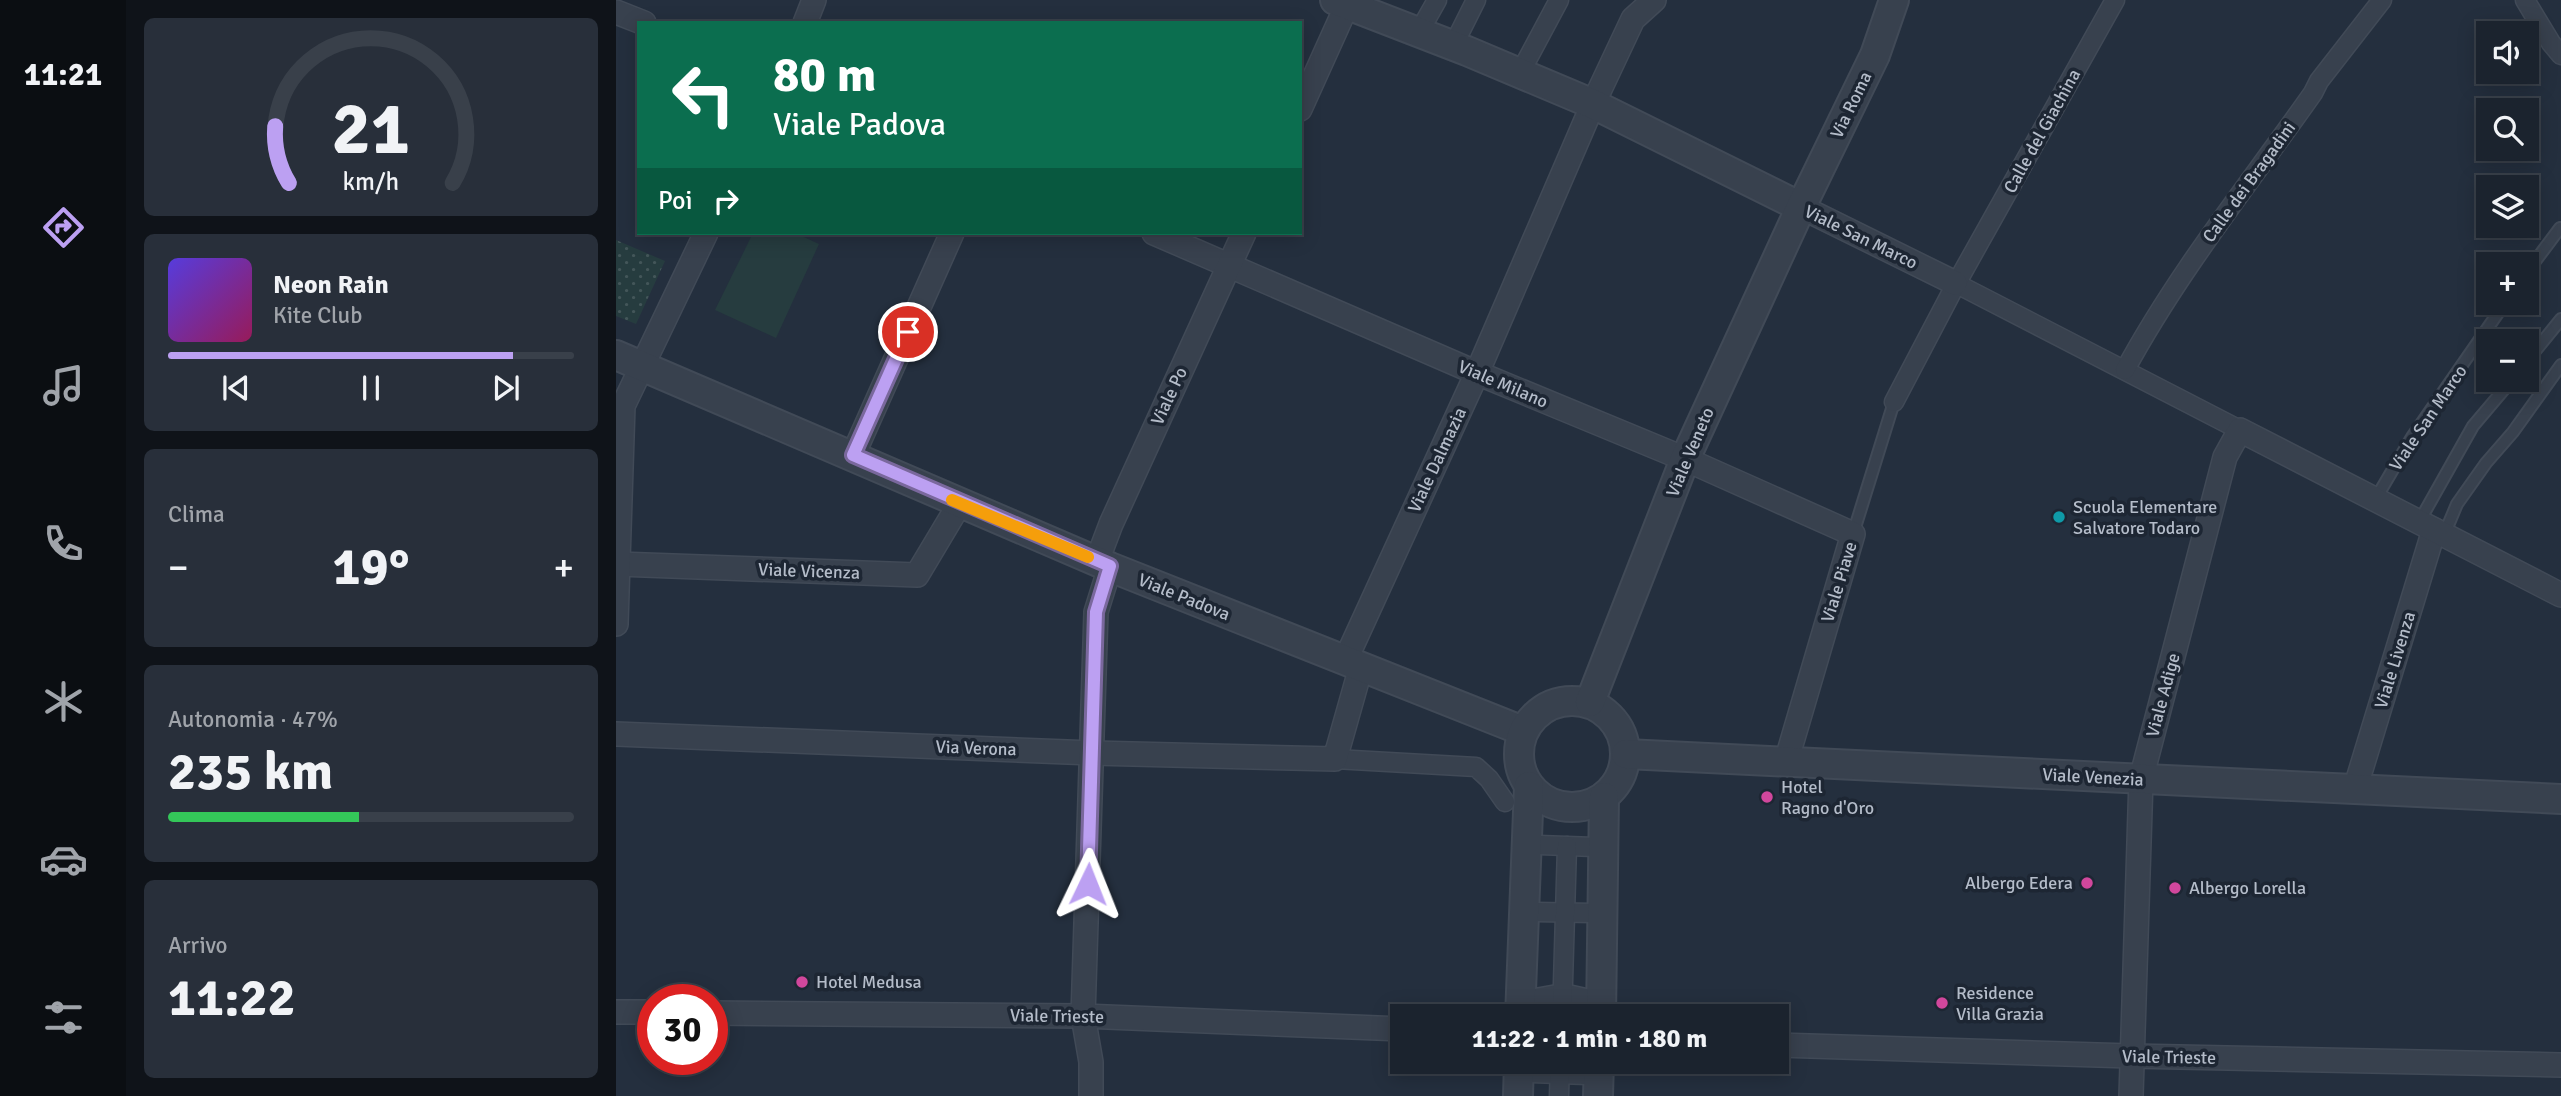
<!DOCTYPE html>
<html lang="it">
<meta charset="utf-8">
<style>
body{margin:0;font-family:Signika,sans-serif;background:#282f3a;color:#f1f3f6;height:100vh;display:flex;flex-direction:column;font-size:26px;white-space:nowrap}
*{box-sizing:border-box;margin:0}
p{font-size:23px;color:#a0a4aa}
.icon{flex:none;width:38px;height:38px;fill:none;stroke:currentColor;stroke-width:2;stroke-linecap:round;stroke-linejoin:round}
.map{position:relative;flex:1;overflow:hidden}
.panel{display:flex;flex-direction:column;gap:18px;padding:18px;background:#0f1319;width:490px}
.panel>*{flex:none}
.guide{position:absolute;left:21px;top:21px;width:665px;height:214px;border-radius:0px;box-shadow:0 4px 18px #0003,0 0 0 2px #39404a;background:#0b6e4f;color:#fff;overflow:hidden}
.tools{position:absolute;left:1860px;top:21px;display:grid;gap:14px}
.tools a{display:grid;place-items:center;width:63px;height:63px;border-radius:0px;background:#1b232e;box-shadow:0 4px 18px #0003,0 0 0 2px #39404a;font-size:35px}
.speed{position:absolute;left:21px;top:984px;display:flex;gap:14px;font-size:35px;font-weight:700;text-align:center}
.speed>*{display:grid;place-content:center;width:91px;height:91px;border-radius:50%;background:#1b232e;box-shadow:0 4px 18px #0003,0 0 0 2px #39404a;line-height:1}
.speed .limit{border:10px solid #d22;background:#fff;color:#111}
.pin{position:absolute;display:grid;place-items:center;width:60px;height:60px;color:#fff;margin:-30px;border:4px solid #fff;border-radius:50%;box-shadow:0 2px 7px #0007}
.me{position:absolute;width:77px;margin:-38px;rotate:2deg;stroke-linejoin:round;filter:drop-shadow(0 0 5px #0008)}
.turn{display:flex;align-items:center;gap:24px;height:147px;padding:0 21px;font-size:32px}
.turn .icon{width:91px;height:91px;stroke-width:2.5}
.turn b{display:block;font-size:49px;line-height:60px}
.then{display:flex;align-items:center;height:66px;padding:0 21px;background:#0003;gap:14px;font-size:26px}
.big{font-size:52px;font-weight:800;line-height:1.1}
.panel .tile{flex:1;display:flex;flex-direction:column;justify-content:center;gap:10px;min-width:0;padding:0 24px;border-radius:10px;background:#282f3a}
.panel .dial{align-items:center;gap:0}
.dial svg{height:182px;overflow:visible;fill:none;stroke:#39404a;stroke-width:7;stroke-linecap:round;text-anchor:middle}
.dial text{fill:#f1f3f6;stroke:none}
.song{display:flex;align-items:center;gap:21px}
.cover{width:84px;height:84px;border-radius:10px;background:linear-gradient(135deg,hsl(250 70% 55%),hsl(330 70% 35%))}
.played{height:7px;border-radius:4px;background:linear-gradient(90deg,#bca0f2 85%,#39404a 85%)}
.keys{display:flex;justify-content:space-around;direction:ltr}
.heat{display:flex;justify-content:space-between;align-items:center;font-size:38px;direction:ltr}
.charge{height:10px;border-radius:5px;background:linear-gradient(90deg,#34c759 47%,#39404a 0)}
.trip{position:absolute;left:774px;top:1004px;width:399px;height:70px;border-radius:0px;background:#1b232e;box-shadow:0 4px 18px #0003,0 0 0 2px #39404a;font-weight:800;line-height:70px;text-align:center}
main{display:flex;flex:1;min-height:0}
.tab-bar{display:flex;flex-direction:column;width:126px;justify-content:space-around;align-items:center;background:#0b0e12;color:#a0a4aa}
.tab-bar .icon{width:49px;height:49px}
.tab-bar .on{color:#bca0f2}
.tab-bar b{font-size:32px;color:#f1f3f6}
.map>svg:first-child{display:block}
.grass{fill:url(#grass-dots)}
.pitch{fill:#263c3f}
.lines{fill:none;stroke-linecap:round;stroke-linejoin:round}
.service-casing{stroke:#414a57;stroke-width:14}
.pedestrian-casing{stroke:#414a57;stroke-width:21}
.minor-casing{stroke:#414a57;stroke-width:26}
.tertiary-casing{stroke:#414a57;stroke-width:32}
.service{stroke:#38414e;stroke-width:10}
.pedestrian{stroke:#38414e;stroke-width:18}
.minor{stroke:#38414e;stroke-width:23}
.tertiary{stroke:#38414e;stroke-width:28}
.route-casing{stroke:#7a689d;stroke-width:18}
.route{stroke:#bca0f2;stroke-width:12}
.slow{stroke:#f59e0b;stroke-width:12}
.culture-dot{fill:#0f9aa8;stroke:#1d2633;stroke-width:2.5}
.hotel-dot{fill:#d1479c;stroke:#1d2633;stroke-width:2.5}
.labels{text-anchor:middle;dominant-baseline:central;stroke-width:7;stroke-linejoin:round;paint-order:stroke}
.street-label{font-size:18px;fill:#b4bcc9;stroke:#1d2633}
.poi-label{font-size:18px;fill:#b4bcc9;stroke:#1d2633;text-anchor:start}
</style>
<main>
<nav class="tab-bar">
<b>11:21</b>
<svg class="icon on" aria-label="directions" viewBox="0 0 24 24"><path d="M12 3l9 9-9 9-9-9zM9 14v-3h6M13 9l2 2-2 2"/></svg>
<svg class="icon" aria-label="music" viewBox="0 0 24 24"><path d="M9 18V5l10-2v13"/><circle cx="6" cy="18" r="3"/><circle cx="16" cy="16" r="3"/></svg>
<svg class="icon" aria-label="phone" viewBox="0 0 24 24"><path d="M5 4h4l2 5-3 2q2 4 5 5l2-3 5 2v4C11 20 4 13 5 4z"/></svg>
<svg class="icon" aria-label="climate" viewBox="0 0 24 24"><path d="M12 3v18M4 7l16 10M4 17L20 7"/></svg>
<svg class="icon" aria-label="car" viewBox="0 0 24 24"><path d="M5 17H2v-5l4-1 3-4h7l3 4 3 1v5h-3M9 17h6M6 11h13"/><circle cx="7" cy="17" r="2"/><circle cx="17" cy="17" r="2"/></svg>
<svg class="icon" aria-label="filters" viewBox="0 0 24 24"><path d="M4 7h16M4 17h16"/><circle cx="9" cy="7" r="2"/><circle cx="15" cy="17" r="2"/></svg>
</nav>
<section class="panel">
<div class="tile dial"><svg viewBox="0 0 100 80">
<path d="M14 69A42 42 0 1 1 86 69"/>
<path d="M14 69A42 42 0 0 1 8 44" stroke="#bca0f2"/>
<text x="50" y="56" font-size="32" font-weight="700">21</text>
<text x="50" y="72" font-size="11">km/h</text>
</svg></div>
<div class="tile">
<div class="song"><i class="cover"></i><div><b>Neon Rain</b><p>Kite Club</p></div></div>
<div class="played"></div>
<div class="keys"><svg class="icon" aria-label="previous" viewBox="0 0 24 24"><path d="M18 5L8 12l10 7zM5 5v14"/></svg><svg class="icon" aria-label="pause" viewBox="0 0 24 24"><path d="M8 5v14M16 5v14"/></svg><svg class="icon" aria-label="next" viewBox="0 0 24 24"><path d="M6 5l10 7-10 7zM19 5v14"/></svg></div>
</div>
<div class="tile"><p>Clima</p>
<div class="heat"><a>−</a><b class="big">19°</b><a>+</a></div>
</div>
<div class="tile"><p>Autonomia · 47%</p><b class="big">235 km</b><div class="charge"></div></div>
<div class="tile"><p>Arrivo</p><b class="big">11:22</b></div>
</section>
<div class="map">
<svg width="1945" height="1096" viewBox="0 0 1945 1096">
<defs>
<pattern id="grass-dots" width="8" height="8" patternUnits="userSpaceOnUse" patternTransform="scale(1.75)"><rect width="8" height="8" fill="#263c3f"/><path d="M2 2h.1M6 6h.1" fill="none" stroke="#435659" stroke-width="1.8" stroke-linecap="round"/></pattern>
</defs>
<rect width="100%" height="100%" fill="#242f3e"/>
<path class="grass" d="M0,240L49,261L20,324L0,316Z"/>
<path class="pitch" d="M137,233H179L203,244L160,338L99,310Z"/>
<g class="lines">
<defs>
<g id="service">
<path d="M1911,272L1944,228"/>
<path d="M1911,361L1945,319"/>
<path d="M1759,500L1796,437L1889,303"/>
<path d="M1803,522L1857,426L1896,380"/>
<path d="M1237,534L1278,402"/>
<path d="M1828,535L1841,504L1870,463L1897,432L1945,365"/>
</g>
<g id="pedestrian">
<path d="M1909,0L1935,43L1945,55"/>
<path d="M803,32L821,0"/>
<path d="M837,46L860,0"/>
<path d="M904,73L943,0"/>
<path d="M1339,283L1624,430"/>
<path d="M1509,370C1562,272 1633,184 1697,93L1703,81L1766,0"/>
<path d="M1278,402L1340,284L1499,0"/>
<path d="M719,759L860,767L873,779L889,802"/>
<path d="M923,845L979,847"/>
<path d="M920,912L977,913"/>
<path d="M919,998L947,993L974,999"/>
<path d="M946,1017L951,846"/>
<path d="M915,1073L971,1075"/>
<path d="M943,1096L944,1062"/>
</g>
<g id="minor">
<path d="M0,12L28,23"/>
<path d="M189,23L198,0"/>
<path d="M684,109L731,5"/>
<path d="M1185,207L1339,283"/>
<path d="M538,233L861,373L1069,459L1237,534L1170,762"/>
<path d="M237,455L336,233"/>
<path d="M481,561L495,524L628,233"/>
<path d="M2,564L301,575L344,503"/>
<path d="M0,624L7,406L90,233"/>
<path d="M729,661L861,373L977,104L1017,19L1038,0"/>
<path d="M0,734L477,753L719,759L745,667"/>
<path d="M1739,789L1818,530"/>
<path d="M0,1012H37"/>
<path d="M96,1013L467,1016L786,1029"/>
<path d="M1160,1045L1515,1056L1945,1065"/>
<path d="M475,1096V1062L467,1016L480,612L494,567"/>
<path d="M1515,1096L1525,779L1609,457L1624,430L1945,595"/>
</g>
<g id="tertiary">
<path d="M719,0L851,51L977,104L1185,207"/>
<path d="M0,355L494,567L907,731"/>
<circle cx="956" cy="754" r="53"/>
<path d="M974,702L1069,459L1185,207L1259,55L1278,0"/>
<path d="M1010,754L1945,799"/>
<path d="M904,1017L913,786"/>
<path d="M985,1017L988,797"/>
<path d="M902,1096L903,1062"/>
<path d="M982,1096L983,1062"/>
</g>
</defs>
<use href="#service" class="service-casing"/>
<use href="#pedestrian" class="pedestrian-casing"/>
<use href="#minor" class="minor-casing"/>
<use href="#tertiary" class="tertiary-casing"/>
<use href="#service" class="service"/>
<use href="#pedestrian" class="pedestrian"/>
<use href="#minor" class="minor"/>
<use href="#tertiary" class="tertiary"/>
</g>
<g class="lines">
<defs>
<path id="route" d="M292,332L237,455L494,566L480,612L472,884"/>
</defs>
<use href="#route" class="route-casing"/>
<use href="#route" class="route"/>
<path class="slow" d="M336,500L472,557"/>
</g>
<circle class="culture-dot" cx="1443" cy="517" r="7"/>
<g class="hotel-dot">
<circle cx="1151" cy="797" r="7"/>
<circle cx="1471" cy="883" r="7"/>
<circle cx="1559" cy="888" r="7"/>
<circle cx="186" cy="982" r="7"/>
<circle cx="1326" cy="1003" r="7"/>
</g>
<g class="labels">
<g class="street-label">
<text transform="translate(1235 105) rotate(-64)">Via Roma</text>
<text transform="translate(1426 131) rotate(-61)">Calle del Giachina</text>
<text transform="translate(1633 182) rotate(-54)">Calle dei Bragadini</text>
<text transform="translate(1245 237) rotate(26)">Viale San Marco</text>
<text transform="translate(887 384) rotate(23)">Viale Milano</text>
<text transform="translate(553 396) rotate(-65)">Viale Po</text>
<text transform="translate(1812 418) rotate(-56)">Viale San Marco</text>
<text transform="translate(1074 452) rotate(-67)">Viale Veneto</text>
<text transform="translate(821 460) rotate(-65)">Viale Dalmazia</text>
<text transform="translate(193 571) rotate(2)">Viale Vicenza</text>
<text transform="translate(1223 582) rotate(-73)">Viale Piave</text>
<text transform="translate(568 597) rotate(22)">Viale Padova</text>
<text transform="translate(1779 660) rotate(-73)">Viale Livenza</text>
<text transform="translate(1547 695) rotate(-75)">Viale Adige</text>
<text transform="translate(360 748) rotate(2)">Via Verona</text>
<text transform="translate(1477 777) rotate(3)">Viale Venezia</text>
<text transform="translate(441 1016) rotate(1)">Viale Trieste</text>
<text transform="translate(1553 1057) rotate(1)">Viale Trieste</text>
</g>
<g class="poi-label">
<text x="1457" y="507">Scuola Elementare<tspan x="1457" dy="21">Salvatore Todaro</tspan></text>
<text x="1165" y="787">Hotel<tspan x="1165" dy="21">Ragno d'Oro</tspan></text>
<text x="1457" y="883" text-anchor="end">Albergo Edera</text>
<text x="1573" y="888">Albergo Lorella</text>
<text x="200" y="982">Hotel Medusa</text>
<text x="1340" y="993">Residence<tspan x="1340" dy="21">Villa Grazia</tspan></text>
</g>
</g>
</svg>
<div class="tools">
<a><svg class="icon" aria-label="sound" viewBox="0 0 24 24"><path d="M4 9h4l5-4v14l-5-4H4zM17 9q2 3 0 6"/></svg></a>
<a><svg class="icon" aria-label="search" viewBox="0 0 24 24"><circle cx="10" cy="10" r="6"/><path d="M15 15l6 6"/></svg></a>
<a><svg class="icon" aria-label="layers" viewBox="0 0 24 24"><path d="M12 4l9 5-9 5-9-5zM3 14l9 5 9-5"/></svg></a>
<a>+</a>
<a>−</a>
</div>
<div class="speed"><div class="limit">30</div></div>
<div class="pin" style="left:292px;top:332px;background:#d93025"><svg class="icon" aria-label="arrive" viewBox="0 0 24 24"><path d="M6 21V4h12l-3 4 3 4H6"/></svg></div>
<svg class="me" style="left:472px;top:884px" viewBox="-20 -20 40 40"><path d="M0-17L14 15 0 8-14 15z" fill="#bca0f2" stroke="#fff" stroke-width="4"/></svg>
<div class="trip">11:22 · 1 min · 180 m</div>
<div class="guide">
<div class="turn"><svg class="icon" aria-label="left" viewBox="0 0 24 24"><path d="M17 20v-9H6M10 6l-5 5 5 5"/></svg><div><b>80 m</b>Viale Padova</div></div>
<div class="then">Poi<svg class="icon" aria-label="right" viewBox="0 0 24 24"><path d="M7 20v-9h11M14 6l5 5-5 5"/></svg></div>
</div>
</div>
</main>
